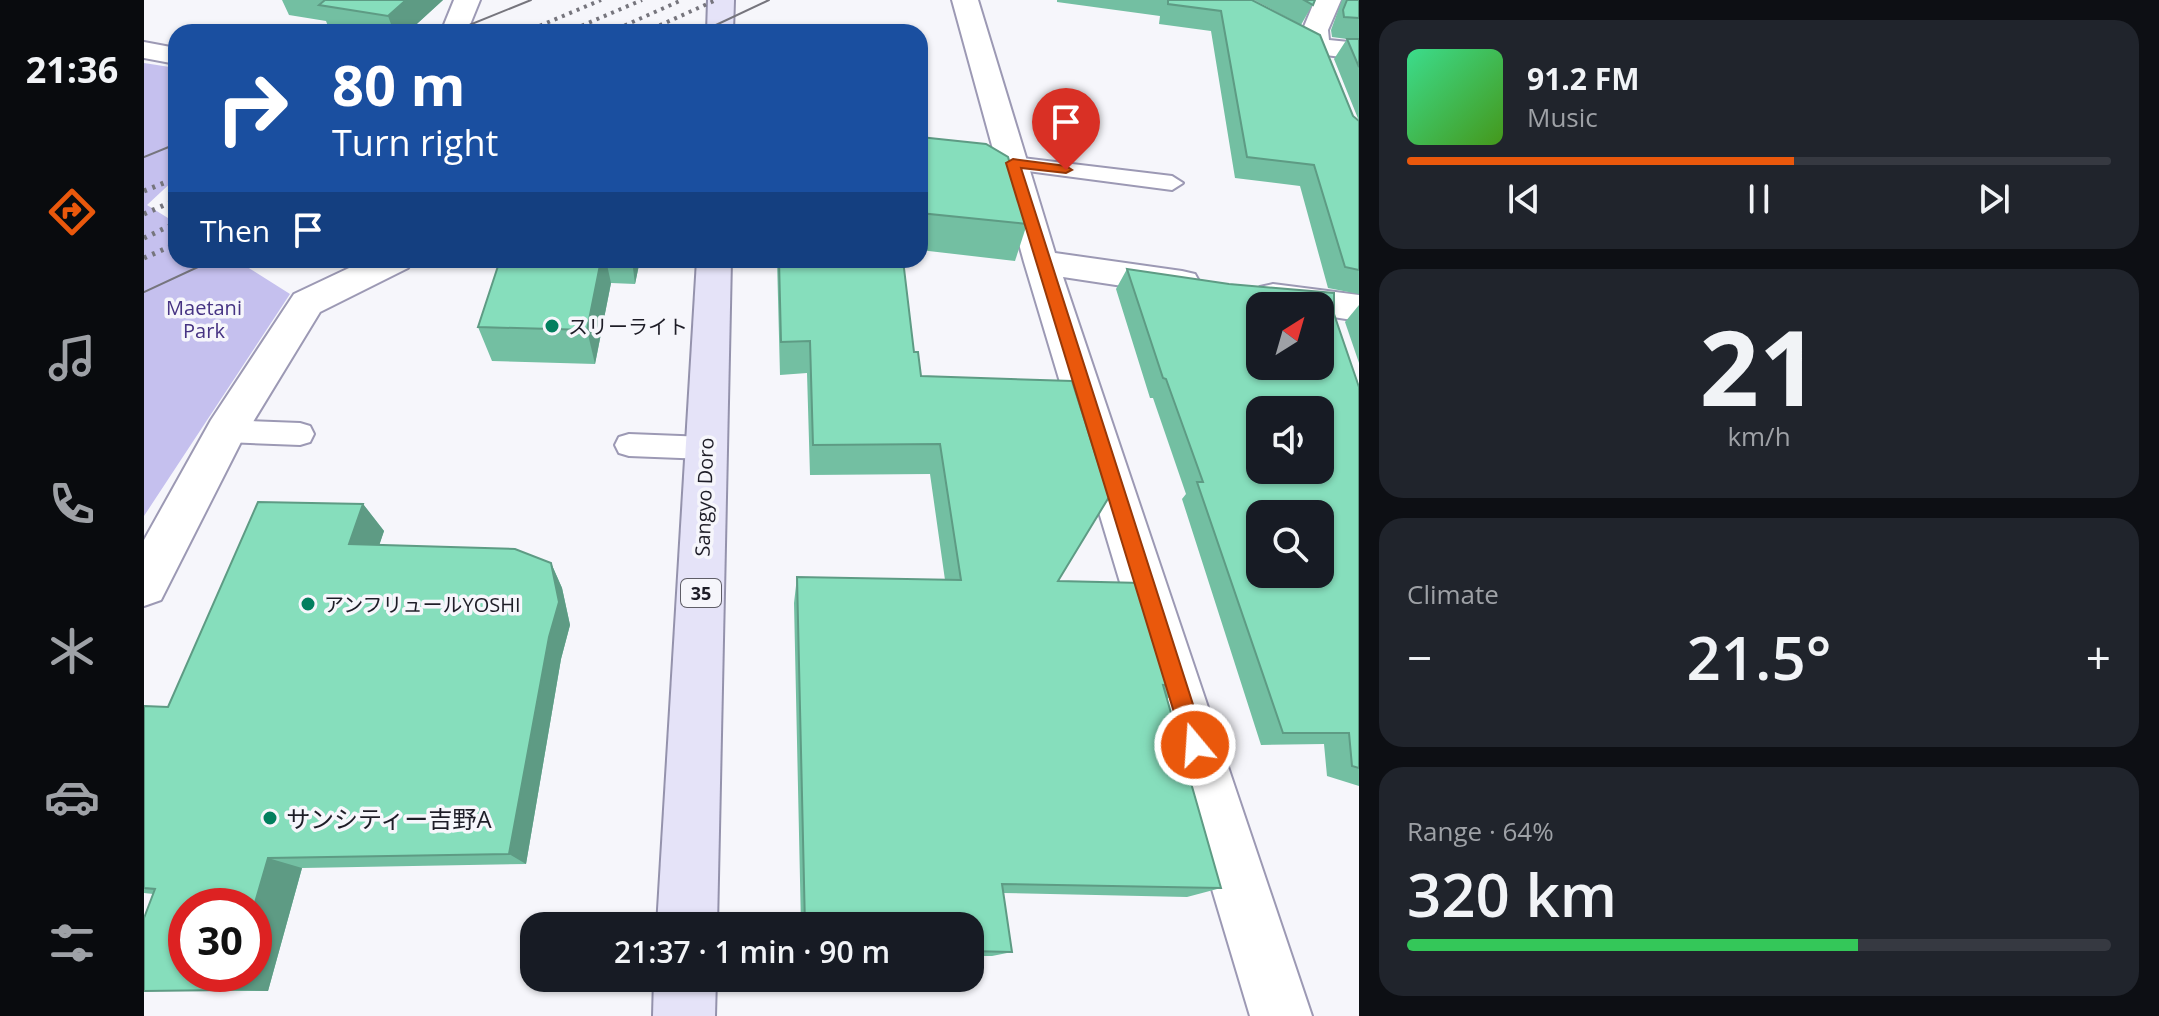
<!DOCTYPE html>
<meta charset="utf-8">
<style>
body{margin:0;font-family:"Open Sans","Noto Sans JP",sans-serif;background:#20242c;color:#f1f3f6;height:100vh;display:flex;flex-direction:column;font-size:30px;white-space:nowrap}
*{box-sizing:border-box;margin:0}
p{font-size:26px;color:#9ea1a6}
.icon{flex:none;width:44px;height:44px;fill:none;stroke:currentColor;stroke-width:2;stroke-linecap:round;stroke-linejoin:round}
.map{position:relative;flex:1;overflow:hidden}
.panel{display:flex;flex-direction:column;gap:20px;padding:20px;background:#0d0f14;width:800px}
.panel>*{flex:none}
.banner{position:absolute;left:24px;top:24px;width:760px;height:244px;border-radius:24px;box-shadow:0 2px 6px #0004;background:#1a4fa0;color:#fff;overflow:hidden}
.needle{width:52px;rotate:37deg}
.fabs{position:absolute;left:1102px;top:292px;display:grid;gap:16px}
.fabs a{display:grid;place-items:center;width:88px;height:88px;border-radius:16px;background:#171b24;box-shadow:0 2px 6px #0004;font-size:40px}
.speed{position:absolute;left:24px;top:888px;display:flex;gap:16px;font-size:40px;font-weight:700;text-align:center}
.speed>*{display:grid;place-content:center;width:104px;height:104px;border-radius:50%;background:#171b24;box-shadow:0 2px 6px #0004;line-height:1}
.speed .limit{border:12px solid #d22;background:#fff;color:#111}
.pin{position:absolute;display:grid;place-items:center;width:68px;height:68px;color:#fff;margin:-82px -34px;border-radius:50% 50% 50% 0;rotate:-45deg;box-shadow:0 0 8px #0007}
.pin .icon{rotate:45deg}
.me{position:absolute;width:88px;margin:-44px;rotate:342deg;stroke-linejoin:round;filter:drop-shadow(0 0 6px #0008)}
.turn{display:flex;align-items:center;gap:28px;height:168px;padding:0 32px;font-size:36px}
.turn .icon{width:104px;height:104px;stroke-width:2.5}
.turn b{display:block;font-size:56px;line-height:68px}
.then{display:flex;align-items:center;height:76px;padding:0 32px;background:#0003;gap:16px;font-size:30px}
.big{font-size:60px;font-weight:600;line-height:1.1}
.panel .card{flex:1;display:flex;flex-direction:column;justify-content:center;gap:12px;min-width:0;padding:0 28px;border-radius:24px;background:#20242c}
.panel .dial{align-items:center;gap:0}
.dial b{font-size:104px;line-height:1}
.song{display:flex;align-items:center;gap:24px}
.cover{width:96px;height:96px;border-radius:12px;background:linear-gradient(135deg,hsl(150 70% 55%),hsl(100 70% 35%))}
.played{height:8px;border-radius:4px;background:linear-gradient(90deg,#ea580c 55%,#363941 55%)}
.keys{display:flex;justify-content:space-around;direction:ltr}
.heat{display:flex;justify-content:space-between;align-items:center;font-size:44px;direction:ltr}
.charge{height:12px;border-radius:6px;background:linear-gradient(90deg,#34c759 64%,#363941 0)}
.trip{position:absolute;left:376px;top:912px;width:464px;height:80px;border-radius:24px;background:#171b24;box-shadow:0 2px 6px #0004;font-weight:600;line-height:80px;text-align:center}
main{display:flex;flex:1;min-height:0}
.tab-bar{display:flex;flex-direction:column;width:144px;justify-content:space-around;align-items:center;background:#090b0e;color:#9ea1a6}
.tab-bar .icon{width:56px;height:56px}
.tab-bar .active{color:#ea580c}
.tab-bar b{font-size:36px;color:#f1f3f6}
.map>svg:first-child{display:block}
.green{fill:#c5c0ee}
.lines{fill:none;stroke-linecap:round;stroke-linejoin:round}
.service-casing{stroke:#9c99b4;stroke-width:4}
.minor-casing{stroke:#9c99b4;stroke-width:4}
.primary-casing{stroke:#9492ac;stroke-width:4}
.service{fill:#fff;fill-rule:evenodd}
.minor{fill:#fff;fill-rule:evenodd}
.primary{fill:#e5e3f8;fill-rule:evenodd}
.tram{stroke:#76757d;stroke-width:2}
.rail-far1{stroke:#76757d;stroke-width:4;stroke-dasharray:3 5;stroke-linecap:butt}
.rail{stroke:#76757d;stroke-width:5;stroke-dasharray:3 6;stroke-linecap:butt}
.wall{fill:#73bfa2}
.shaded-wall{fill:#5e9b84}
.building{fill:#86debc;stroke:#5e9b84;stroke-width:2;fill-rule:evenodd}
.route{fill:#ea580c;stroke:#983908;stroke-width:2}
.poi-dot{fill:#027f5e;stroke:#f6f6fb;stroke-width:3}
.labels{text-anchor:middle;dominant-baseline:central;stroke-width:7;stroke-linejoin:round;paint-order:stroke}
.shield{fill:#f6f6fb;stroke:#5f5e67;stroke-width:2}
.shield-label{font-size:18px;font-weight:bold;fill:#1e1d27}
.park-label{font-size:20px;fill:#463383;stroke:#f6f6fb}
.poi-label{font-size:20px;fill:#1e1d27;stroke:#f6f6fb;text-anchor:start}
.street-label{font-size:20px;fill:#1e1d27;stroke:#f6f6fb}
.near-poi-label{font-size:24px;fill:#1e1d27;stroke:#f6f6fb;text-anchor:start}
</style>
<main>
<nav class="tab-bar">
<b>21:36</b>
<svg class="icon active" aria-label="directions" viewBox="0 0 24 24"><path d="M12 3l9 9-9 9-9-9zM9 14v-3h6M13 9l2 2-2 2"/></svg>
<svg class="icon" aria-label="music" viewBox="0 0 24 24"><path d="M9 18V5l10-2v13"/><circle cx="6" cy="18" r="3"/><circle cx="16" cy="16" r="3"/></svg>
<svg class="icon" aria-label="phone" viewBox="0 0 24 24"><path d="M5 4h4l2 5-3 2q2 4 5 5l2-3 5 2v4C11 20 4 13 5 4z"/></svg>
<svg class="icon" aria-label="climate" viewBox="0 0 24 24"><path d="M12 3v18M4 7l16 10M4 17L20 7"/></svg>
<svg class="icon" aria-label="car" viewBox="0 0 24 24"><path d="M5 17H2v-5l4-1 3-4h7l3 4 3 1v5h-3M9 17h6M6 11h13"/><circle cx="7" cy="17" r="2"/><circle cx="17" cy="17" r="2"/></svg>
<svg class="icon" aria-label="filters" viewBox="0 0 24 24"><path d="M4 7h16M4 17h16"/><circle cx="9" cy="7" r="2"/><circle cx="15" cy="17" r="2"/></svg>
</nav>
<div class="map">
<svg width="1215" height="1016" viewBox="0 0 1215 1016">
<rect width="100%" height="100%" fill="#f6f6fb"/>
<path class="green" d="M0,63L32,68V178L3,205L32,223V260H92L146,294L0,516Z"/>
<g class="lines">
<defs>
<g id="service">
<path d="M869,157L1028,176L1039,183L1028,190L861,168L858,163Z"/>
<path d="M82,420L156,423L166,426L170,434L166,442L156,445L82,442L72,439L68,431L72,423Z"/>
<path d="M485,434L562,437L572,440L576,448L572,456L562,459L485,456L475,453L471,445L475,437Z"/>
</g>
<g id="minor">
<path d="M310,0H336L323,32H297Z"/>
<path d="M808,0H834L911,253L1038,271L1051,274L1056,283L1051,292L1038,295L919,277L1168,1016H1106L880,262Z"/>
<path d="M1072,0H1104L1159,29L1171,0H1197L1184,30L1185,40L1215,43V59L1164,53L1076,5Z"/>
<path d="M0,42L32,48V64L0,58Z"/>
<path d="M222,260H269L264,268L176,312L98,440L17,600L0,606V540L67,420L150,294Z"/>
<path d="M1129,284L1215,295V321L1176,315V306L1116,305L1111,296L1116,287Z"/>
</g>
<g id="primary">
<path d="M564,0H590L589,32H563Z"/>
<path d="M553,260H587L573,926H513Z"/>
<path d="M510,978H572L571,1016H509Z"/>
</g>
</defs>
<use href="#service" class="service-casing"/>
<use href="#minor" class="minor-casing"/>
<use href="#primary" class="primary-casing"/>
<use href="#service" class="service"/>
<use href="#minor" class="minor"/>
<use href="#primary" class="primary"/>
<g class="tram">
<path d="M308,32L387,0"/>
<path d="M557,32L625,0"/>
<path d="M0,157L32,144"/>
<path d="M0,292L69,260"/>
</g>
<g class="rail-far1">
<path d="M381,32L457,0"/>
<path d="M423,32L498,0"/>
<path d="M466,32L538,0"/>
<path d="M501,32L572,0"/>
</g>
<g class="rail">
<path d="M0,191L32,178"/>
<path d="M0,214L32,200"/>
<path d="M0,238L32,223"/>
<path d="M0,258L32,244"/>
</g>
</g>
<g class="wall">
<path d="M138,0H299L264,32L186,31L182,21L145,15Z"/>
<path d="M913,0H1108L1209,116L1215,121V294L1184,288L1156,186L1091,178L1067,31L1015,24L1016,16L913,2Z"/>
<path d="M1110,0H1171L1157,25Z"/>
<path d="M1198,0H1215V121L1190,59L1203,39L1188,37L1187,30Z"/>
<path d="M776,137L883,224L871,261L776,250Z"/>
<path d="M356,260H496L491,284L467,283L451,364L348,361L334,327Z"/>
<path d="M633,260H759L770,352L777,376L914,581L1039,687L1023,699L1077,888L1043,897L859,893L868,952L848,956H826V926H657L650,603L653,577L801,580L786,474L666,475L663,373L636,375Z"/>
<path d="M983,269L1190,314L1215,387V786L1183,776L1180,744L1117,745L1038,499L1042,494L1009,398H1006L972,289Z"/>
<path d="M1215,305V363L1201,322Z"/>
<path d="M219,504L240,531L235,545L407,563L418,588L426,625L417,659L382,864L158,868L124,991H0V918L9,894L0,893V706L24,707Z"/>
</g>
<g class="shaded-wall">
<path d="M262,0H299L264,32H250L244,16Z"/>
<path d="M457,260H462L467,283L451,364L443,330Z"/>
<path d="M488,260H496L491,284Z"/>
<path d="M219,504L240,531L227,570L205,544Z"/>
<path d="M407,563L418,588L426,625L417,659L382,864L365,854Z"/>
<path d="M124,858L158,868L124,991L84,990L89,974H110V906Z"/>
</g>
<g class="building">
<path d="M181,0H262L244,16L175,5Z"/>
<path d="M1024,0H1108L1176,35L1209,116L1215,121V270L1201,267L1170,165L1103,157L1077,11L1024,4Z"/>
<path d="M1160,0H1171L1169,5Z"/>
<path d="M1203,0H1215V18L1200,17L1199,10Z"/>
<path d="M1203,39H1215V67Z"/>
<path d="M776,137L842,144L864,157L883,224L776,213Z"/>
<path d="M356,260H457L443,330L334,327Z"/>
<path d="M635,260H759L770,352H774L777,376L928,381L965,497L914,581L998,583L1039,687L1019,685L1077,888L858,884L868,952L826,951V926H661L653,577L817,580L796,444L669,445L666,341L637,342Z"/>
<path d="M983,269L1085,284L1190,293V314L1215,387V768L1208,766L1205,733H1139L1053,482H1059L1022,379L1019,378ZM1116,306H1176V366H1116ZM1116,410H1176V470H1116ZM1116,514H1176V574H1116Z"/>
<path d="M114,502L219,504L205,544L371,549L407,563L415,602L405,637L365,854L124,858L110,906H42V974H89L84,990L0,991V918L11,889L0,888V706L24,707Z"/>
</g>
<path class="route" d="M869,159L922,166L928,170L922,173L877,168L1062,745L1059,753L1051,756L1043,753L1040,745L862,163Z"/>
<g class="poi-dot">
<circle cx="408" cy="326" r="8"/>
<circle cx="164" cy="604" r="8"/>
<circle cx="126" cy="818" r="8"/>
</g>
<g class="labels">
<rect class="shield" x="537" y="579" width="40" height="28" rx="6"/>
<g class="shield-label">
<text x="557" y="593">35</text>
</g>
<g class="park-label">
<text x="60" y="307">Maetani<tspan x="60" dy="23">Park</tspan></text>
</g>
<g class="poi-label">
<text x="424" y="326">スリーライト</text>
<text x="180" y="604">アンフリュールYOSHI</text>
</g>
<g class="street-label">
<text transform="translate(560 497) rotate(-88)">Sangyo Doro</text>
</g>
<g class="near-poi-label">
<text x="142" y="818">サンシティー吉野A</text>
</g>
</g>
</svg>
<div class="fabs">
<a><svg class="needle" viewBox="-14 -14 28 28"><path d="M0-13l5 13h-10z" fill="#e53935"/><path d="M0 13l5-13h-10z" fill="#9ea1a6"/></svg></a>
<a><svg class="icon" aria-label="sound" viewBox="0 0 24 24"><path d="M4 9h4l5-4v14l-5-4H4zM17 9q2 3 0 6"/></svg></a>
<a><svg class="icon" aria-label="search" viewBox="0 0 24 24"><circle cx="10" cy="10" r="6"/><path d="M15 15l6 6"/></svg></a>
</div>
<div class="speed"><div class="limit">30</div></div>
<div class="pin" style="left:922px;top:170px;background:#d93025"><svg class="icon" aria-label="arrive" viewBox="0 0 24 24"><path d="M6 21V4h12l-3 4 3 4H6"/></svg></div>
<svg class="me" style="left:1051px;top:745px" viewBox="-20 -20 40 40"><circle r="17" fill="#ea580c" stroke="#fff" stroke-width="3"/><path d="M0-11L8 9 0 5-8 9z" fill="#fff"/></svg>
<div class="trip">21:37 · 1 min · 90 m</div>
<div class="banner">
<div class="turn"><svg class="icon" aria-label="right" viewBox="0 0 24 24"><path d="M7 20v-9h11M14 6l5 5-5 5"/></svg><div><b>80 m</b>Turn right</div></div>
<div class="then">Then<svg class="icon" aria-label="arrive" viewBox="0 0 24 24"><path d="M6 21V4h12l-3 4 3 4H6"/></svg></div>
</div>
</div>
<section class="panel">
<div class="card">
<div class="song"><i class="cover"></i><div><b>91.2 FM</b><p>Music</p></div></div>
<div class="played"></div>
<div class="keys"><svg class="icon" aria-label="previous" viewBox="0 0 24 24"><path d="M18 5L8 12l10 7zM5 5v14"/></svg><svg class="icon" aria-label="pause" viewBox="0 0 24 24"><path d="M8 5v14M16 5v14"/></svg><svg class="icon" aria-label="next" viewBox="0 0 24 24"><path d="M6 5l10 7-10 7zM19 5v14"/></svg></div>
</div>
<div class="card dial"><b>21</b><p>km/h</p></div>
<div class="card"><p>Climate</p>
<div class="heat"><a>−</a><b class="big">21.5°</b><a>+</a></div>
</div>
<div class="card"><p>Range · 64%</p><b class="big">320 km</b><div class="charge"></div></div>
</section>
</main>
